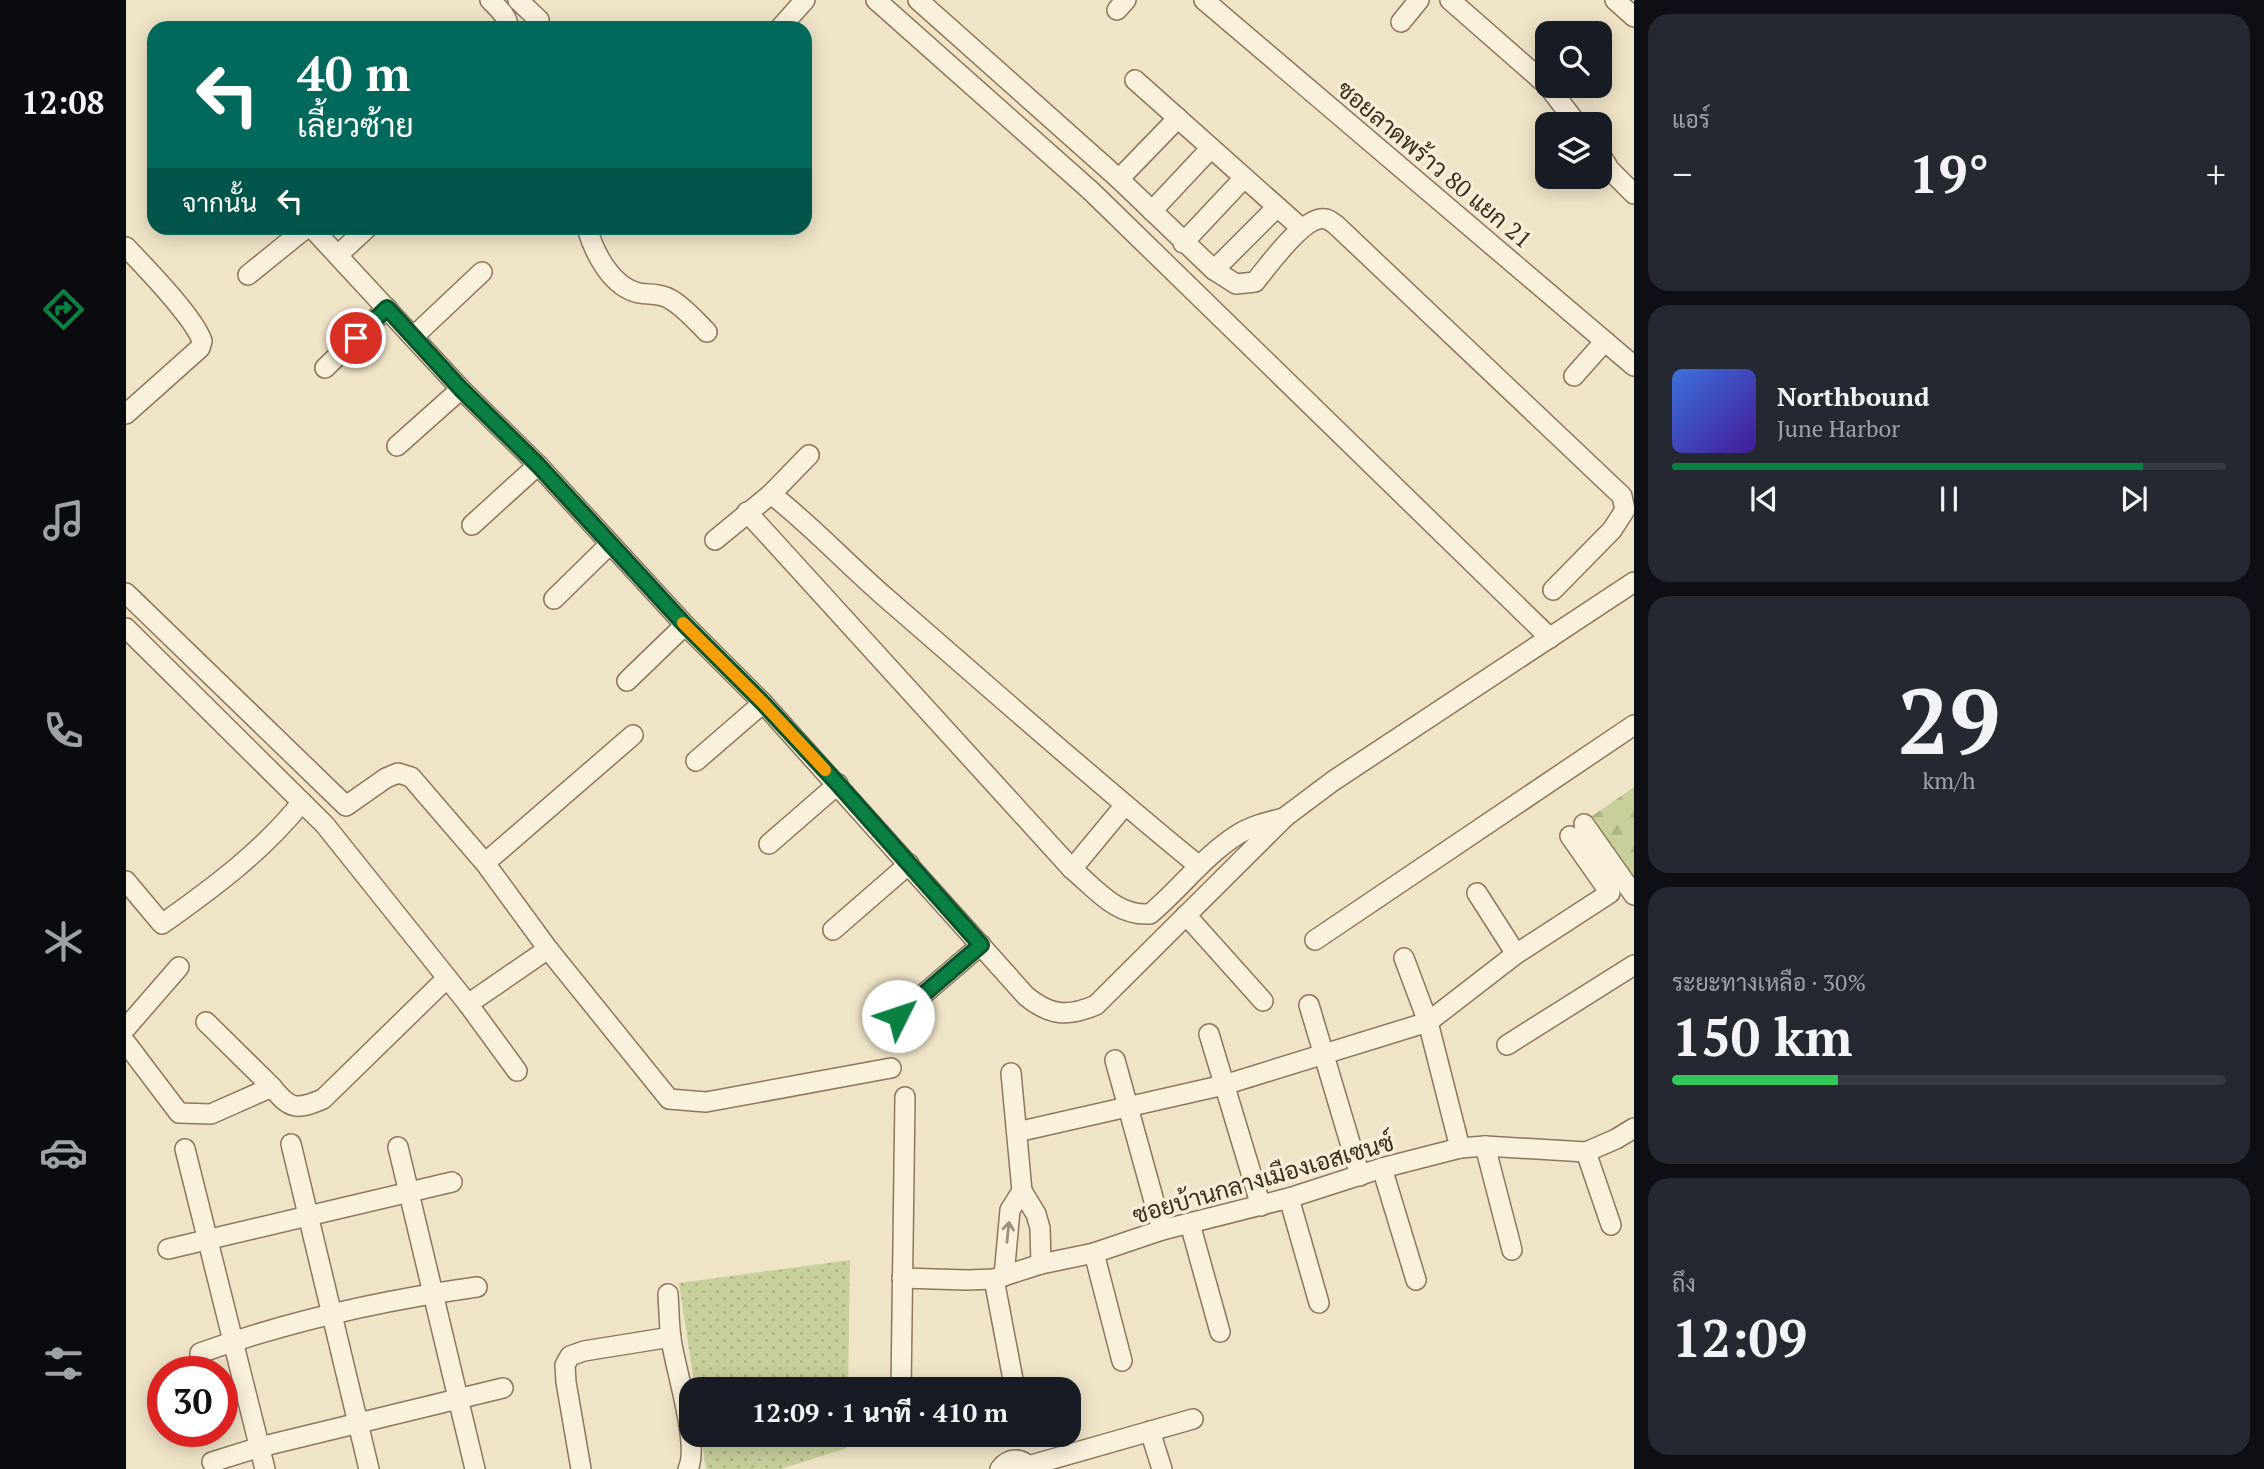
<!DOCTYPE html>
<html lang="th">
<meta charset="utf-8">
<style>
body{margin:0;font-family:"PT Serif",Sarabun,serif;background:#242831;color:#f1f3f6;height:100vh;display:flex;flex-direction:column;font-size:26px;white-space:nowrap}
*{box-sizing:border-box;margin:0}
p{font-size:23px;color:#9ea1a6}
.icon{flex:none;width:38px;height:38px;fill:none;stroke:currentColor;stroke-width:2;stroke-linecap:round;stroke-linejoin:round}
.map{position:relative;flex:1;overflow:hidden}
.sheet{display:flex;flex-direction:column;gap:14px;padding:14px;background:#0d0f14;width:630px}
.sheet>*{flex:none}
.top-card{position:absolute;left:21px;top:21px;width:665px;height:214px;border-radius:21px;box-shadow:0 4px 18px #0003;background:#00695c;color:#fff;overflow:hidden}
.fabs{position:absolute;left:1409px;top:21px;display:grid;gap:14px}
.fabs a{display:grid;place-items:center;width:77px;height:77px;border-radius:14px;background:#171b24;box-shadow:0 4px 18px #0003;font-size:35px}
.speed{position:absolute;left:21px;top:1356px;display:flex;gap:14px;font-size:35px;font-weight:700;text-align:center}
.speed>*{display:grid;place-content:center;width:91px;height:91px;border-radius:50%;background:#171b24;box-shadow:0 4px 18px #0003;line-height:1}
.speed .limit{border:10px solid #d22;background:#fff;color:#111}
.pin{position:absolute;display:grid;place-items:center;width:60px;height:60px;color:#fff;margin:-30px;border:4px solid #fff;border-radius:50%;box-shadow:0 2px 7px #0007}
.me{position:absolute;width:77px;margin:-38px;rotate:49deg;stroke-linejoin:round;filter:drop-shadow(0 0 5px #0008)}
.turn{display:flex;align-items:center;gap:24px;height:147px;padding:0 35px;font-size:32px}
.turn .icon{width:91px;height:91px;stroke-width:2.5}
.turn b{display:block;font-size:49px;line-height:60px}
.then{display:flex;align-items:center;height:66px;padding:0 35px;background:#0003;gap:14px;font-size:26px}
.big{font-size:52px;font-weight:800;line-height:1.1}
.sheet .widget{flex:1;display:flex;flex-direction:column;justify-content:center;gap:10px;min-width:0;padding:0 24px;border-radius:21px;background:#242831}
.sheet .dial{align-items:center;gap:0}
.dial b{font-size:91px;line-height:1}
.song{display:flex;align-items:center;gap:21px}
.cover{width:84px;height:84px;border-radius:10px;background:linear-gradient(135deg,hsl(220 70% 55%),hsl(260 70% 35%))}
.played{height:7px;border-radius:4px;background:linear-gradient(90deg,#0b8043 85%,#363941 85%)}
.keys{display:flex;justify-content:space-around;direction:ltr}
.heat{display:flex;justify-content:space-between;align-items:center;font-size:38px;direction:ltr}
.charge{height:10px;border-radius:5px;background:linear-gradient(90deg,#34c759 30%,#363941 0)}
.trip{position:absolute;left:553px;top:1377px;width:402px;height:70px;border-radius:21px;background:#171b24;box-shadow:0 4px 18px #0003;font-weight:800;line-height:70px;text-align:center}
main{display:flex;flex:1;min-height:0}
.tab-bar{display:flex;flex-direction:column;width:126px;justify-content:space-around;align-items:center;background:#090b0e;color:#9ea1a6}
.tab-bar .icon{width:49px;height:49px}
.tab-bar .current{color:#0b8043}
.tab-bar b{font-size:32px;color:#f1f3f6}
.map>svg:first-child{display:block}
.grass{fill:url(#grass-dots)}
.forest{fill:url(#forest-firs)}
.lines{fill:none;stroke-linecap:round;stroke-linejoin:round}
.minor-casing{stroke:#8d765c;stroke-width:22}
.minor{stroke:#faf1dc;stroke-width:19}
.oneway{stroke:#9c907e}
.route-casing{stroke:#07532c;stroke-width:18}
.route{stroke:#0b8043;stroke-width:12}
.slow{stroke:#f59e0b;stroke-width:12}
.labels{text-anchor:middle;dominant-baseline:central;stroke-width:7;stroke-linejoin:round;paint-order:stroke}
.street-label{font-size:24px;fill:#3d2e20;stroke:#f7eed8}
</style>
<main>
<nav class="tab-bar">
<b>12:08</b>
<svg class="icon current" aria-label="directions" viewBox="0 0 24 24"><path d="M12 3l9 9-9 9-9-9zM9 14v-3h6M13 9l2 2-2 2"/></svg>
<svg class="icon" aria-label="music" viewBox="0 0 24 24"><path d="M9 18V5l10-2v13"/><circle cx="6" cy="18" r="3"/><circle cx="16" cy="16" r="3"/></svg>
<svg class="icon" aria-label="phone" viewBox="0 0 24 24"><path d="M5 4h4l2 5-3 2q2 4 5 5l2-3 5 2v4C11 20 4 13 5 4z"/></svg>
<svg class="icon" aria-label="climate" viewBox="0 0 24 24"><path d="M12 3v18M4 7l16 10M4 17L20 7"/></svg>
<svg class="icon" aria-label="car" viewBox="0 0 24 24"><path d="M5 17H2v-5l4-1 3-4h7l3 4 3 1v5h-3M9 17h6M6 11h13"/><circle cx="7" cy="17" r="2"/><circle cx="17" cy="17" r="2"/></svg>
<svg class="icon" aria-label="filters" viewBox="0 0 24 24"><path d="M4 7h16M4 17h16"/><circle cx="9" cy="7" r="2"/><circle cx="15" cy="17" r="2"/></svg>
</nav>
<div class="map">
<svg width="1508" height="1469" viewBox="0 0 1508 1469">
<defs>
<pattern id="grass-dots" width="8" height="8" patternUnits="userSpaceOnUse" patternTransform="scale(1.75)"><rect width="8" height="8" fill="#c9cf9b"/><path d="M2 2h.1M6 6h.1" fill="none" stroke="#aeb285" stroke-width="1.8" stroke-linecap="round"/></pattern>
<pattern id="forest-firs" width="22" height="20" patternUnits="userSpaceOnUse" patternTransform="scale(1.75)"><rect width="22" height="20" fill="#c9cf9b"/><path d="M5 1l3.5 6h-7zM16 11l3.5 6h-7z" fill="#aeb285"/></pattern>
</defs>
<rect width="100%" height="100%" fill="#f0e4c8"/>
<g class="grass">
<path d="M724,1260L722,1389H569L553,1283Z"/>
<path d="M575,1435H721V1448L655,1469H580Z"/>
</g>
<path class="forest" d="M1508,787V895L1453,825Z"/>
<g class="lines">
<defs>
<g id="minor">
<path d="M364,0C372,8 383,17 382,28"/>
<path d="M392,0L413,20"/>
<path d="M750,0L965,191L1424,638"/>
<path d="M792,0L993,179L1088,270L1110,284L1129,282C1142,266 1179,214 1200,219C1204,220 1207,223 1210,225L1496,496L1499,510L1486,530L1427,590"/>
<path d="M1078,0L1508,366"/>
<path d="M1324,0L1421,85"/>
<path d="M1489,0L1508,17"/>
<path d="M991,10L1000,0"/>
<path d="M1275,22L1293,0"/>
<path d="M654,28L679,0"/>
<path d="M1009,80L1175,228"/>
<path d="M1422,86L1451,124"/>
<path d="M1474,154L1484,170L1508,194"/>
<path d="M993,179L1052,118"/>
<path d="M1026,211L1085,148"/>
<path d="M183,228L187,229L335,389L412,465L559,625L637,703L900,996C924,1016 942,1017 970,1005L1159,817L1207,781L1508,582"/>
<path d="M461,228C468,252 485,287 513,293C524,295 534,293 544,299C558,307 570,321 581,332"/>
<path d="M1057,243L1118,178"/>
<path d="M0,247C19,267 68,317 76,341L74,348L0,414"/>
<path d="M212,255L241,228"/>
<path d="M1088,270L1151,207"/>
<path d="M122,275L180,228"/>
<path d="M287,337L356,272"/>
<path d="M199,368L261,308"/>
<path d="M1448,376L1479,341"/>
<path d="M271,446L335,389"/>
<path d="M645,494L683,455"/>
<path d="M621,512L946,869C971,890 990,916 1024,914C1054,889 1078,856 1111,835C1125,826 1141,822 1158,818"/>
<path d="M346,525L412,465"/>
<path d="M589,540L645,494C685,525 720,563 759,597C863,687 966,779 1073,866"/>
<path d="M0,593L220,806L260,778L272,773L285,777L359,863L422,949L543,1099L580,1102L765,1068"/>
<path d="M428,599L484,544"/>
<path d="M0,628L199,825L342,1004L391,1071"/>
<path d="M501,681L559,625"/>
<path d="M570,761L637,703"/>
<path d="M1458,824L1508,895"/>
<path d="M643,844L712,784"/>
<path d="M359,863L507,735"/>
<path d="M946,869L999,805"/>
<path d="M0,881L36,924C87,888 137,851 176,802"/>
<path d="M1351,893L1390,954"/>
<path d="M1060,915L1137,1001"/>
<path d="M707,930L783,864"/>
<path d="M1189,940L1508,725"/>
<path d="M1278,958L1302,1022L1334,1148"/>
<path d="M342,1004L422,949"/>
<path d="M1183,1005L1234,1176"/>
<path d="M772,1016L855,945"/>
<path d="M80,1022L146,1087C164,1110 171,1110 197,1099L321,978"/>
<path d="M0,1028L53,967"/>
<path d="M1083,1034L1135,1206"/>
<path d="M0,1043L53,1113L85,1114L146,1087"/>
<path d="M1381,1045L1508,965"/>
<path d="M989,1060L1036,1230"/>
<path d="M885,1073L896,1191L910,1214L914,1228L915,1264"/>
<path d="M891,1132L1098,1085L1302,1022L1390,954L1484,893L1444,836"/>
<path d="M165,1144L243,1469"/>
<path d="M1359,1146L1386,1250"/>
<path d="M272,1147L349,1469"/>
<path d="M59,1149L139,1469"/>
<path d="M1460,1152L1485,1225"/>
<path d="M1256,1168L1290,1280"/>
<path d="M1163,1198L1193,1303"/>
<path d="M1064,1224L1094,1332"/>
<path d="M42,1249L326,1182"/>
<path d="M968,1253L996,1361"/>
<path d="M878,1276L884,1210L896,1191"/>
<path d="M776,1278L841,1280L868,1279L915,1264L968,1253L1036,1230L1163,1198L1256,1168L1334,1148L1359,1146L1460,1152L1490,1139L1508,1128"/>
<path d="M868,1279L889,1390"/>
<path d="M542,1294C543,1309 543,1324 545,1339C549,1368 574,1445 562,1469"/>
<path d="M74,1353C163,1321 258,1300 351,1287"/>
<path d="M775,1390L779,1097"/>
<path d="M1024,1431L1036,1469"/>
<path d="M86,1462L134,1447L377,1388"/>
<path d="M902,1466L1067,1419"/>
<path d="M455,1469L440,1382L439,1365L444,1356L458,1351L545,1337"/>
<path d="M874,1469C883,1457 896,1457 904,1469"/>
</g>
</defs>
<use href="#minor" class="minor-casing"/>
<use href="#minor" class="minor"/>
</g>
<defs><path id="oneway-shaft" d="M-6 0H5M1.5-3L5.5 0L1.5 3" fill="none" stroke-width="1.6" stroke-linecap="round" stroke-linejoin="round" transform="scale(1.75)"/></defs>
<use class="oneway" href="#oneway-shaft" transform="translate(882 1232) rotate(-84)"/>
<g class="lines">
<defs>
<path id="route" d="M230,338L261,308L335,389L412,465L559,625L637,703L712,784L855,945L772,1016"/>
</defs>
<use href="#route" class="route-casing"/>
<use href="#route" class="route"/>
<path class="slow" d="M557,623L637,703L699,770"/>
</g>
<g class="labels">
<g class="street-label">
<text transform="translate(1309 164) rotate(40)">ซอยลาดพร้าว 80 แยก 21</text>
<text transform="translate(1137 1178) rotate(-16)">ซอยบ้านกลางเมืองเอสเซนซ์</text>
</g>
</g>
</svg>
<div class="fabs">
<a><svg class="icon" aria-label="search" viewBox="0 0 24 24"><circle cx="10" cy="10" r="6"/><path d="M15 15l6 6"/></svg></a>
<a><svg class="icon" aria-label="layers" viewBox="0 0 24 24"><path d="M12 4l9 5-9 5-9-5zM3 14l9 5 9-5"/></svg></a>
</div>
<div class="speed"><div class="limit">30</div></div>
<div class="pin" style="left:230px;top:338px;background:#d93025"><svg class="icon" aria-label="arrive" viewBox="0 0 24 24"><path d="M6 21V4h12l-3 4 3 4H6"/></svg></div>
<svg class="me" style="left:772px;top:1016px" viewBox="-20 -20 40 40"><circle r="19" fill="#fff"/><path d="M0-13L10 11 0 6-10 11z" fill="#0b8043"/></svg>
<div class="trip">12:09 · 1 นาที · 410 m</div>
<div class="top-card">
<div class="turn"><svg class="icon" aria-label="left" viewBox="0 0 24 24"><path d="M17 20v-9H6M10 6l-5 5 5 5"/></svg><div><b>40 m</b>เลี้ยวซ้าย</div></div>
<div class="then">จากนั้น<svg class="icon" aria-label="left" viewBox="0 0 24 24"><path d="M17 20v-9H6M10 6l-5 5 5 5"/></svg></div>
</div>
</div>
<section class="sheet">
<div class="widget"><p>แอร์</p>
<div class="heat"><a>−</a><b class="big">19°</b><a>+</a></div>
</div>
<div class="widget">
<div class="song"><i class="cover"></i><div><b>Northbound</b><p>June Harbor</p></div></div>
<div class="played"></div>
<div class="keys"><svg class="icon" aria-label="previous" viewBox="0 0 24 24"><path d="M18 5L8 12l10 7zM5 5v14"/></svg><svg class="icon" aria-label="pause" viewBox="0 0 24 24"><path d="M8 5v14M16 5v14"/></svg><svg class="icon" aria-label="next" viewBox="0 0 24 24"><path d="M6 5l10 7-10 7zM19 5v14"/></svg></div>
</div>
<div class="widget dial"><b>29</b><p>km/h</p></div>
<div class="widget"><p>ระยะทางเหลือ · 30%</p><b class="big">150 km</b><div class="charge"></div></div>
<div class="widget"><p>ถึง</p><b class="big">12:09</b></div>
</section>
</main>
